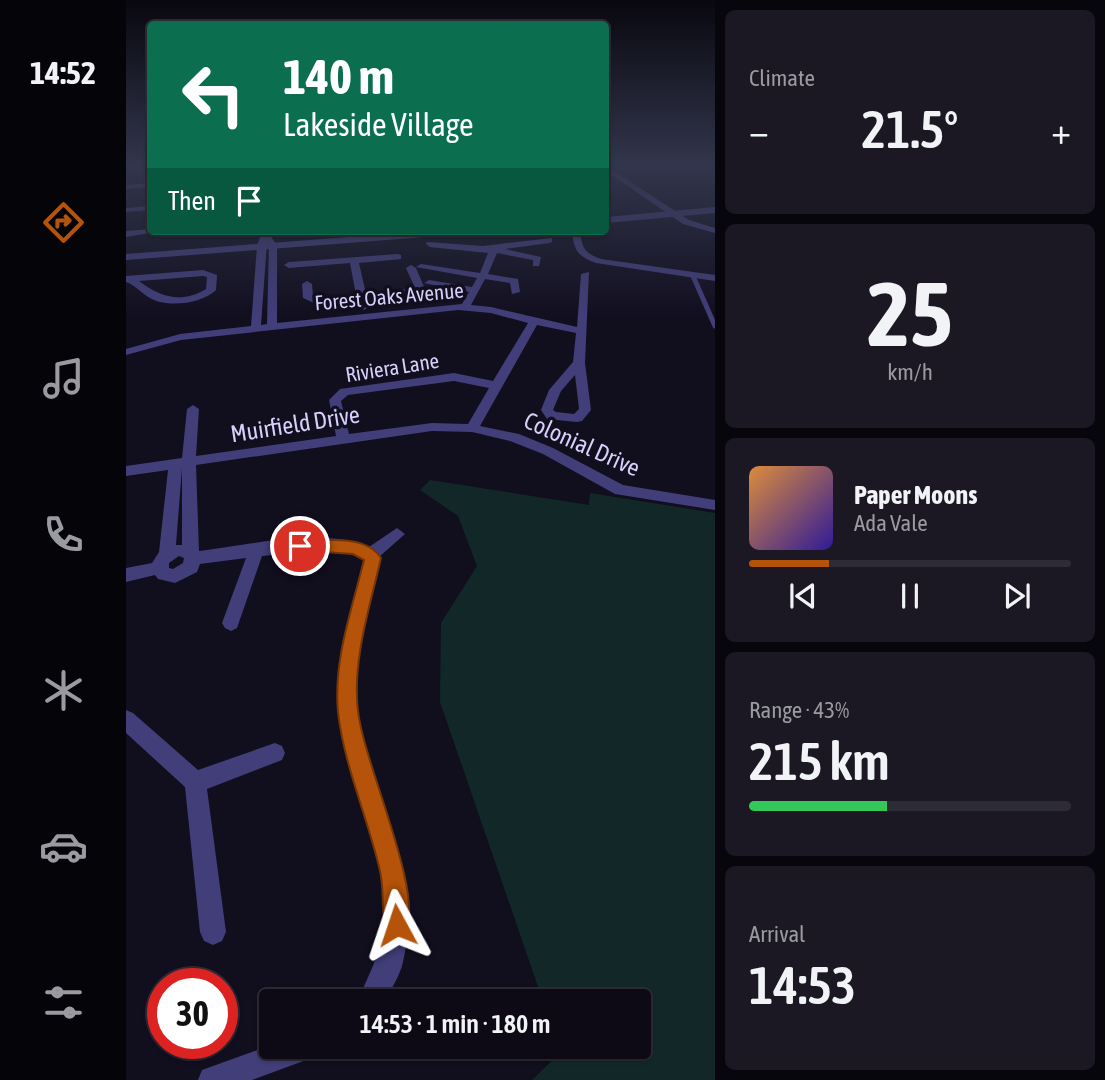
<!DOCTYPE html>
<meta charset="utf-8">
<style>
body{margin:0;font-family:"Asap Condensed",sans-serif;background:#1b1823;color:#f1f3f6;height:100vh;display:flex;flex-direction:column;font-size:26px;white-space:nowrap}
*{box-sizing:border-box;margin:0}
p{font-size:23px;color:#9a9aa1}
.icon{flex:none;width:38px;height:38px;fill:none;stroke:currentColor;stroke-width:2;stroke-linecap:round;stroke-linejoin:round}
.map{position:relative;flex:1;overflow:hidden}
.panel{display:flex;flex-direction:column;gap:10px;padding:10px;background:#07060c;width:390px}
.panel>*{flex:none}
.banner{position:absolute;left:21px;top:21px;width:462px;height:214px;border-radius:7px;box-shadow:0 2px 5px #0004,0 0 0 2px #2d2b35;background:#0b6e4f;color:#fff;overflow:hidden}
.speed{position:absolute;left:21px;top:968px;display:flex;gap:14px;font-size:35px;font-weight:700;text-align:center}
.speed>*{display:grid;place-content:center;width:91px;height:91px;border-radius:50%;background:#0d0a16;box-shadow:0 2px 5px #0004,0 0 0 2px #2d2b35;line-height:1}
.speed .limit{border:10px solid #d22;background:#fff;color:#111}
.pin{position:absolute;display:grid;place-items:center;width:60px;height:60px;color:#fff;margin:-30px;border:4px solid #fff;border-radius:50%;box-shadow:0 2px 7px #0007}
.me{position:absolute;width:77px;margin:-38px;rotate:355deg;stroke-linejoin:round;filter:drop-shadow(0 0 5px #0008)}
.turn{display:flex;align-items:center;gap:24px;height:147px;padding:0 21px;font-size:32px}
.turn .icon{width:91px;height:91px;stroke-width:2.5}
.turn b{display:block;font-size:49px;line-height:60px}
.then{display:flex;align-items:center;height:66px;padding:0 21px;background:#0003;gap:14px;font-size:26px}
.big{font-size:52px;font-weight:600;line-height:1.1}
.panel .widget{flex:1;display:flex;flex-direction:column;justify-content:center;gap:10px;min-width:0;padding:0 24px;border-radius:10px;background:#1b1823}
.panel .dial{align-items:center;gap:0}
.dial b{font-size:91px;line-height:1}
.song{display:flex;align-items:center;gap:21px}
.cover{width:84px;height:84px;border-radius:10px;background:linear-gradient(135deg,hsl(30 70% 55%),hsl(250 70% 35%))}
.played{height:7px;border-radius:4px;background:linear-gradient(90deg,#b45309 25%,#2d2b35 25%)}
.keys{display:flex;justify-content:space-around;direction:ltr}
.heat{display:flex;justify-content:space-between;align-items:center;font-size:38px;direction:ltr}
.charge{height:10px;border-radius:5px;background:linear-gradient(90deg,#34c759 43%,#2d2b35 0)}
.trip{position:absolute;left:133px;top:989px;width:392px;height:70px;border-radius:7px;background:#0d0a16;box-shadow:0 2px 5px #0004,0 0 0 2px #2d2b35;font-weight:600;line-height:70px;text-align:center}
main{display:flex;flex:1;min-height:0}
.menu{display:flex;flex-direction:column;width:126px;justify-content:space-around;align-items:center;background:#050409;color:#9a9aa1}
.menu .icon{width:49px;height:49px}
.menu .selected{color:#b45309}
.menu b{font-size:32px;color:#f1f3f6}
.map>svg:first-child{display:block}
.green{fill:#122828}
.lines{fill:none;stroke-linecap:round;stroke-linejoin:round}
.service{stroke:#413e79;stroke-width:5}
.minor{fill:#413e79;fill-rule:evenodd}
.tertiary{fill:#413e79;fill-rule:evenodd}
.route{fill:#b45309;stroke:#753606;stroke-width:2}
.labels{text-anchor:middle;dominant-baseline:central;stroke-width:7;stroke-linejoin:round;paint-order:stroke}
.far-street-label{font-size:21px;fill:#d6d0fb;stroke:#110e1e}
.street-label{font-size:24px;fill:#d6d0fb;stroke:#110e1e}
</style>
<main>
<nav class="menu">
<b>14:52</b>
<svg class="icon selected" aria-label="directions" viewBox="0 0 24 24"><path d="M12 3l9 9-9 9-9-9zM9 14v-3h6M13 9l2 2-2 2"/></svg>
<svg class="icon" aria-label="music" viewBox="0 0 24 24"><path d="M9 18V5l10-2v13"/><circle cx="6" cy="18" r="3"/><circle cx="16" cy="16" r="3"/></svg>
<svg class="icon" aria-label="phone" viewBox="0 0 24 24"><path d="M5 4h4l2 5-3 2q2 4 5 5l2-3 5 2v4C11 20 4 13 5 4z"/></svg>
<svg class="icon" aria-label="climate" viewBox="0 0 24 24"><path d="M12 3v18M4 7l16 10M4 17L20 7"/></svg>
<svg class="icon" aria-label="car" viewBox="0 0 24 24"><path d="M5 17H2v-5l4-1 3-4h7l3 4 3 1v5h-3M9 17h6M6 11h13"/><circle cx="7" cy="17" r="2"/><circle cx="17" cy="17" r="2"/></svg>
<svg class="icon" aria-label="filters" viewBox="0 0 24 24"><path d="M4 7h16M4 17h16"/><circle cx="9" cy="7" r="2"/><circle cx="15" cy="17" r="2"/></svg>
</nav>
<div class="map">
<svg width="589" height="1080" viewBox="0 0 589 1080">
<rect width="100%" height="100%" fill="#110e1e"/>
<path class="green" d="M304,480L463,505L464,493L589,513V1080H406L434,1053L432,1047L513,1046V1001H417L314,702L315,623L351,566L332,516L294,490Z"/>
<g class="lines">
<path class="service" d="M567,276L589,326"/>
<g class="minor">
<path d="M0,166H7L0,169Z"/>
<path d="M480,166L563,220L589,228V233L557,224L480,171Z"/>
<path d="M24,183V187L0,189V185Z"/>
<path d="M24,206V210L0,212V208Z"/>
<path d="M24,229L36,231L0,237V231Z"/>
<path d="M133,231H141L151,245V323L336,304L343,292L298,283L303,280L346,287L351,278L290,267L295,264L354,273L362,253L304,247L300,244L301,242L357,246L426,238V242L423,243L379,249L415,257L413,266H407V260L371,253L362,274L392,279L394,292L386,294L384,283L359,279L345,305L365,307L451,327L455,274L463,272L459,363L465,410L456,421L451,422L421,419L415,410L423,390L447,362L450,333L411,325L354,426L393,434L427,448L497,485L589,500V510L489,494L417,454L384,441L346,432L306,431L70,465L73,551C121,545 198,527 243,547L271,528L279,534L253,557L255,561C243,608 227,658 232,708C241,795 298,873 277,962C274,976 265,989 259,1001H232C241,977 253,958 257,931C268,861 218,779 212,707C208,658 226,608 239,561C216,544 164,553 136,556L111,628L105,631L99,628L96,623L120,558L74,564L71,572L49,583L32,579L29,575L0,582V568L26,563L33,552L42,470L0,476V466L56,458L61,409L67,405L73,409L70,456L210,436L203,400L214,389L328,373L367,381L402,323L365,313L332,310L55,340L0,355V349L54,334L125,326L131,246L135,234ZM141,242L143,245L141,324L135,325ZM449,375L453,409L448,414L430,412L427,410L435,391ZM328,381L363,388L342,424L306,423L223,434L215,401L222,395ZM56,468V545H50ZM53,556L58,558L57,563L47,569L43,568V563Z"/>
<path d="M446,231H454C456,248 458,253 475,259L589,275V281L470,263C451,256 448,250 446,231Z"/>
<path d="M272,254L275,255V259L233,263L240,294L289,288L280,268L285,265L290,268L299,289L287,296L241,300L243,307L238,310L233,307L232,301L190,304L177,298L176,284L181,281L186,284L187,296L191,298L230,295L224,263L163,268L158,265L163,262Z"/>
<path d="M77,270L91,275L90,290C76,304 41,308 24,298C15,293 9,285 0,282V276ZM77,276L81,277L80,289C55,304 34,297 13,281Z"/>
<path d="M0,710L7,713L72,770L149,743L156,746L159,753L156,760L81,789L100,932L96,941L87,945L78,941L74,932L59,787L0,733Z"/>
<path d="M145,1045L195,1046L191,1056L126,1080H72L76,1070Z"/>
</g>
<g class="tertiary">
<path d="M589,207V213L480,223V217Z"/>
<path d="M302,231H343L338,234L0,260V254Z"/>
</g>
</g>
<linearGradient id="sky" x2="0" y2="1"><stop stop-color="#090810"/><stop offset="0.52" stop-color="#32364c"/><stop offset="1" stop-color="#32364c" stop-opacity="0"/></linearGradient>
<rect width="589" height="318" fill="url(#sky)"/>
<path class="route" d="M174,540C198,541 240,534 255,558C244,607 226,660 232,711C238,765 298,890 280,934L271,938L262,934C254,914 259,892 254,871C242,818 218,766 212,712C207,661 226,609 238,560L227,554L168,550L166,546Z"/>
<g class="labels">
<g class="far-street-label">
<text transform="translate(263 296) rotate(-5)">Forest Oaks Avenue</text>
<text transform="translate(266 367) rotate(-9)">Riviera Lane</text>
</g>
<g class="street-label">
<text transform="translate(169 424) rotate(-9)">Muirfield Drive</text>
<text transform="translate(456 444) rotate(24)">Colonial Drive</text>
</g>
</g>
</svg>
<div class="speed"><div class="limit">30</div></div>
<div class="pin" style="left:174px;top:546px;background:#d93025"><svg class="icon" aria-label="arrive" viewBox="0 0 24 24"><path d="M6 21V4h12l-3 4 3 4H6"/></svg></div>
<svg class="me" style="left:271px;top:925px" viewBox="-20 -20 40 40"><path d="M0-17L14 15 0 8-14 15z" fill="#b45309" stroke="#fff" stroke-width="4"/></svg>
<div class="trip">14:53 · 1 min · 180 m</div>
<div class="banner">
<div class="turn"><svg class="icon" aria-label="left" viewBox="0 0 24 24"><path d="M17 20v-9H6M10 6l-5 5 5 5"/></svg><div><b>140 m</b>Lakeside Village</div></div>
<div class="then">Then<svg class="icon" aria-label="arrive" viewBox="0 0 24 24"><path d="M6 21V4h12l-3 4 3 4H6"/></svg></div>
</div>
</div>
<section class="panel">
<div class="widget"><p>Climate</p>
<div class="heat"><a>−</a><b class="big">21.5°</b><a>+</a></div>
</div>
<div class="widget dial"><b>25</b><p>km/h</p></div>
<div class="widget">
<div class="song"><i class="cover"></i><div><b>Paper Moons</b><p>Ada Vale</p></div></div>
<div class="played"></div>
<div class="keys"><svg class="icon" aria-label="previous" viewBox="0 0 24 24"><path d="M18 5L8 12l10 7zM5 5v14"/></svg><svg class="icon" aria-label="pause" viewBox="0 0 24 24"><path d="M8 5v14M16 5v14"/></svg><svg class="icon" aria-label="next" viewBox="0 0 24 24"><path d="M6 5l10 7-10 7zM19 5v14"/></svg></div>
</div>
<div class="widget"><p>Range · 43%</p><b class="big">215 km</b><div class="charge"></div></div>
<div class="widget"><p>Arrival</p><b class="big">14:53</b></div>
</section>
</main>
